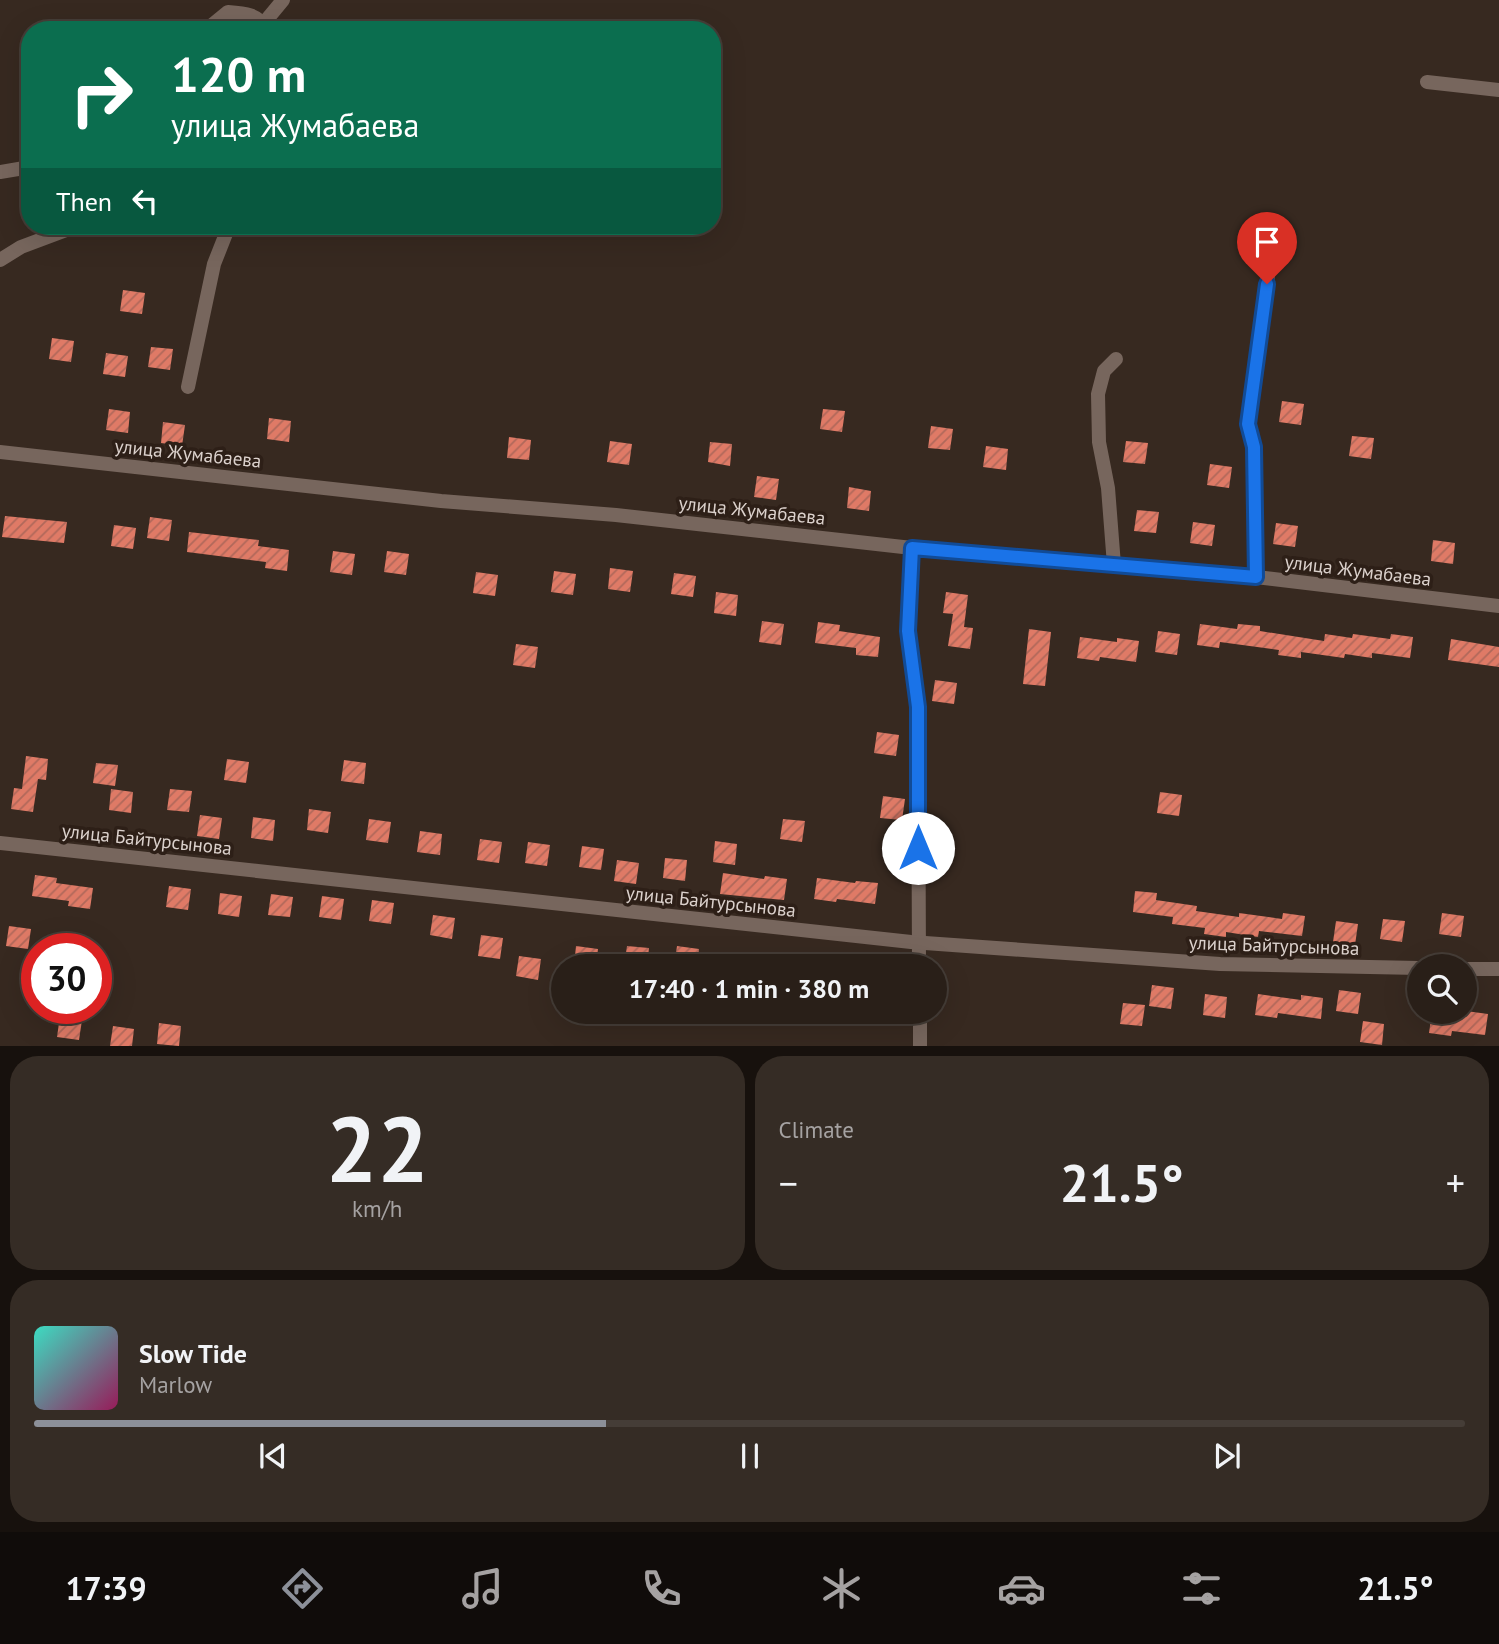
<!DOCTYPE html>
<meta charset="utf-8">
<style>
body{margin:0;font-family:"PT Sans",sans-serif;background:#352c25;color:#f1f3f6;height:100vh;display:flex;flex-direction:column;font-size:26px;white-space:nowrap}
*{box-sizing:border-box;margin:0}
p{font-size:23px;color:#a5a2a2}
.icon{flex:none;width:38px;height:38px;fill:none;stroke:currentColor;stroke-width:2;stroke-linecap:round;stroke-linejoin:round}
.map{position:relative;height:1046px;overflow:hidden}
.panel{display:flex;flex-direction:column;gap:10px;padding:10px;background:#17110d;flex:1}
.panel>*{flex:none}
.guide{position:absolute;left:21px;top:21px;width:700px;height:214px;border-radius:28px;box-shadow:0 7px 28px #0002,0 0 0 2px #453d37;background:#0b6e4f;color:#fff;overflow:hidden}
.controls{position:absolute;left:1407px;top:954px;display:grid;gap:14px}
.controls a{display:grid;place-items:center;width:70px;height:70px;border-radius:50%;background:#291f18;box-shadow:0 7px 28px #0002,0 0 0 2px #453d37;font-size:35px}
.speed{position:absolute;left:21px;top:933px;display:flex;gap:14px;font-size:35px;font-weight:700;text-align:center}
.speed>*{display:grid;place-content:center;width:91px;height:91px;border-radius:50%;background:#291f18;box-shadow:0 7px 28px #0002,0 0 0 2px #453d37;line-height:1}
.speed .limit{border:10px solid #d22;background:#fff;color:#111}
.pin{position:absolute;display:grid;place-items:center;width:60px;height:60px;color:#fff;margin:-72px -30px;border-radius:50% 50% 50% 0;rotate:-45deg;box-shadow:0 0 7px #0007}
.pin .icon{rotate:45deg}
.me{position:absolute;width:77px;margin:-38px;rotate:0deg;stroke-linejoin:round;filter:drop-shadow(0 0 5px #0008)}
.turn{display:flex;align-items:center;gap:24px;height:147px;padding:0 35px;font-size:32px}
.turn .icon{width:91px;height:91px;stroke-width:2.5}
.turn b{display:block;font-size:49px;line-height:60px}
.then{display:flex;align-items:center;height:66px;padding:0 35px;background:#0003;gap:14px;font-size:26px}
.big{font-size:52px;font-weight:800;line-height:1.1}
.panel .tile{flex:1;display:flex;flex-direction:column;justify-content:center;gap:10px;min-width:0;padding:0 24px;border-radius:28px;background:#352c25}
.panel .dial{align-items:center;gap:0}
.dial b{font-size:91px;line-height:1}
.song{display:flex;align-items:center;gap:21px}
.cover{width:84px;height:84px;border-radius:10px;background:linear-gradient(135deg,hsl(170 70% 55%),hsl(330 70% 35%))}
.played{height:7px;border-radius:4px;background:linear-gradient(90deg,#8c9099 40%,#453d37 40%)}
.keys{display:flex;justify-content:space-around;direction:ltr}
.heat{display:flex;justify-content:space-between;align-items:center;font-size:38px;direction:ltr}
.panel .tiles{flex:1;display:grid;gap:10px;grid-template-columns:1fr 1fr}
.tile:last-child{grid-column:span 2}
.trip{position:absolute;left:551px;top:954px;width:396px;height:70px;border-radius:35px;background:#291f18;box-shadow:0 7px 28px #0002,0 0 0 2px #453d37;font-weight:800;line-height:70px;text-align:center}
.dock{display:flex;height:112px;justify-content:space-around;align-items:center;background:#100c0a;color:#a5a2a2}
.dock .icon{width:49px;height:49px}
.dock .selected{color:#8c9099}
.dock b{font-size:32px;color:#f1f3f6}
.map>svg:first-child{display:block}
.building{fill:url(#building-hatch)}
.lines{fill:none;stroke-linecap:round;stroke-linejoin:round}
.minor{stroke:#77665d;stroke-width:14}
.route-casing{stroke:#114b97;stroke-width:18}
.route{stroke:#1a73e8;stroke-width:12}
.labels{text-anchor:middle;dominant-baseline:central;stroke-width:7;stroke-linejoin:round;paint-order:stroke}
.street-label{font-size:19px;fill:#dbd1cc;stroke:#2d1f17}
</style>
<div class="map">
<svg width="1499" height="1046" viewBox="0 0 1499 1046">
<defs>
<pattern id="building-hatch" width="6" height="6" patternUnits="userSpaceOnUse" patternTransform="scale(1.75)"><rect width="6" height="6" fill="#df7a66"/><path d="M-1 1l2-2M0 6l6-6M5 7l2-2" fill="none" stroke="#b0685a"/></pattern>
</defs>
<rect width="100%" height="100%" fill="#372920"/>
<g class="building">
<path d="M123,290L145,293L142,314L120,311Z"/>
<path d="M52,338L74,341L71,362L49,359Z"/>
<path d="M151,347L173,349L170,370L148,367Z"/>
<path d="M106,353L128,356L125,377L103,374Z"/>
<path d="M1282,401L1304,404L1301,425L1279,422Z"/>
<path d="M109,409L130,412L128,433L106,430Z"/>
<path d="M823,409L845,411L842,432L820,429Z"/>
<path d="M269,418L291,421L289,442L267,439Z"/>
<path d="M163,422L185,425L182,446L161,443Z"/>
<path d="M931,426L953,429L950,450L928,448Z"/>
<path d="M1352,436L1374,438L1371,459L1349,456Z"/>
<path d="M509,437L531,440L529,460L507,458Z"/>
<path d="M610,441L632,444L629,465L607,462Z"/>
<path d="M1126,441L1148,443L1145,464L1123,462Z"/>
<path d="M710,442L732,444L730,466L708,462Z"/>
<path d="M986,446L1008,449L1006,470L983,467Z"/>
<path d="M1210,464L1232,467L1229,488L1207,485Z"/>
<path d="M757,476L779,479L776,500L754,497Z"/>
<path d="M849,487L871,491L869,511L847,508Z"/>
<path d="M1137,510L1159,512L1156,533L1134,531Z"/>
<path d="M5,516L67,522L64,543L2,537Z"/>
<path d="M150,517L172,520L169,541L147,538Z"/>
<path d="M1193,522L1215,525L1212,546L1190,543Z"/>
<path d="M1276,523L1298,526L1295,547L1273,544Z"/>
<path d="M114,525L136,528L133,549L111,546Z"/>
<path d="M189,532L259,540L258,546L289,550L287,571L265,568L266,562L187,552Z"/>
<path d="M1433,540L1455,543L1453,564L1431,561Z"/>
<path d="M333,551L355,554L352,575L330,572Z"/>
<path d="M387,551L409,554L406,575L384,572Z"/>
<path d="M610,568L633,571L630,592L608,589Z"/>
<path d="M554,571L576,574L573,595L551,592Z"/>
<path d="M476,572L498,575L495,596L473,593Z"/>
<path d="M674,573L696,576L693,597L671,594Z"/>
<path d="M716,592L738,595L736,616L714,613Z"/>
<path d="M946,592L968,595L964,627L973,628L970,649L948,646L953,614L943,613Z"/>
<path d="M762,621L784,624L781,645L759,642Z"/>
<path d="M818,622L840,625L839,631L880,637L878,657L856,655V648L815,643Z"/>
<path d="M1200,624L1237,629L1238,624L1260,626V631L1324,641L1325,634L1352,638L1353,634L1390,639L1391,634L1413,637L1410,658L1372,653V658L1345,654L1344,658L1301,652V658L1278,655L1279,650L1220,642L1219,648L1197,645Z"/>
<path d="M1029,629L1051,632L1045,686L1023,684Z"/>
<path d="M1158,631L1180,634L1177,655L1155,652Z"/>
<path d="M1080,637L1117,642V638L1139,641L1136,662L1100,657L1099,661L1077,658Z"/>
<path d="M1451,639L1499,647V667L1448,660Z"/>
<path d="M516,644L538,647L535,668L513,665Z"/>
<path d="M935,680L957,683L954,704L932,701Z"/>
<path d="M877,732L899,735L896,756L874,753Z"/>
<path d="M26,756L48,759L46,780L38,779L33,812L11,809L14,788L22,789Z"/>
<path d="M227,759L249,762L246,783L224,780Z"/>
<path d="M344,760L366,763L364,784L341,781Z"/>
<path d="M96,763L118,765L115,786L93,783Z"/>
<path d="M111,789L133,792L131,813L109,810Z"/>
<path d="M170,789L192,791L189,812L167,810Z"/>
<path d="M1160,792L1182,795L1179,816L1157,813Z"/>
<path d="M883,796L905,799L902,820L880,818Z"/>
<path d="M309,809L331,812L328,833L307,830Z"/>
<path d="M200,815L222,818L219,839L197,836Z"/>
<path d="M253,817L275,820L273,841L251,838Z"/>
<path d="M369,819L391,822L388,843L366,840Z"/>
<path d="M783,819L805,821L802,842L780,839Z"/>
<path d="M420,831L442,834L440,855L417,852Z"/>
<path d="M480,839L502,842L499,863L477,860Z"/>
<path d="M715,841L737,844L735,865L713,862Z"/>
<path d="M528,842L550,845L547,866L525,863Z"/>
<path d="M582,846L604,849L601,870L579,867Z"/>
<path d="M665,858L687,860L685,881L663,878Z"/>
<path d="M617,860L639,863L636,884L614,881Z"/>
<path d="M723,873L764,879L765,876L787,879L784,900L720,894Z"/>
<path d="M35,875L57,878L56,883L93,888L90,909L68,906L69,901L32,896Z"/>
<path d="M817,878L855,883L856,881L878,883L875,904L837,899L836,902L814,899Z"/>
<path d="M169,886L191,889L188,910L166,907Z"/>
<path d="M1135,891L1157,893L1156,900L1197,906L1196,911L1239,917V913L1282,919L1283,913L1305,916L1302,936L1259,931L1258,937L1226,932V937L1204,934L1205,928L1172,924L1173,917L1133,912Z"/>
<path d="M220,893L242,896L239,917L218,914Z"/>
<path d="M271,894L293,897L290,917L268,915Z"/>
<path d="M322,896L344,899L341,920L319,917Z"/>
<path d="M372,900L394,903L391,924L369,921Z"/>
<path d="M1442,913L1464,916L1461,937L1439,934Z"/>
<path d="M433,915L455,918L452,939L430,935Z"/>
<path d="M1383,919L1405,921L1402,942L1380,939Z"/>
<path d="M1336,921L1358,924L1355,945L1333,942Z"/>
<path d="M9,926L31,929L28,949L6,946Z"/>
<path d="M481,935L503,938L500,959L478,956Z"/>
<path d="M576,946L598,949L596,966H574Z"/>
<path d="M627,946L649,948L647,966H624Z"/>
<path d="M677,946L699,949L697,966H674Z"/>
<path d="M519,956L541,959L538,980L516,976Z"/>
<path d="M1152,985L1174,988L1171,1009L1149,1006Z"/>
<path d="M1339,990L1361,993L1358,1014L1336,1011Z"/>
<path d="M1205,994L1227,997L1225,1018L1203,1015Z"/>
<path d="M1258,994L1301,1000V995L1323,998L1321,1019L1278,1013L1277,1018L1255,1015Z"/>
<path d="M1123,1003L1145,1005L1142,1026L1120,1024Z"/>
<path d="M1466,1011L1488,1014L1485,1035L1452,1031L1451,1036L1429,1033L1432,1012L1465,1016Z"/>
<path d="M60,1016L82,1020L79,1040L57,1037Z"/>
<path d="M1363,1021L1384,1024L1382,1045L1360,1042Z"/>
<path d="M159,1023L181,1026L179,1046L157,1044Z"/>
<path d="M113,1026L134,1029L132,1046H110Z"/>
</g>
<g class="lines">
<g class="minor">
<path d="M264,23L283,0"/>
<path d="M206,30L228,12C244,13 259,14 267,30"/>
<path d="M1427,82L1499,90"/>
<path d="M0,172L30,167"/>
<path d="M0,260L21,247L77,226"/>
<path d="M188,387L214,264L229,226"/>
<path d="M0,452L441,501L616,515L912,548L1256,577L1499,606"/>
<path d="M912,548L909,631L918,707L919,966"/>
<path d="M1114,565L1108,488L1099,442L1098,394L1104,371L1116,359"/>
<path d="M1256,577L1254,447L1248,424L1270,261"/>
<path d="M0,843L911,942L1220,964L1419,968"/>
<path d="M1465,969H1499"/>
<path d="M920,1012V1046"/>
</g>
</g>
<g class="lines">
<defs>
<path id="route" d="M918,848V707L908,631L912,548L1256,577L1254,447L1248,424L1267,284"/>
</defs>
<use href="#route" class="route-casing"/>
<use href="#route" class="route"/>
</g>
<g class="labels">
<g class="street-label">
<text transform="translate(188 453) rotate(6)">улица Жумабаева</text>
<text transform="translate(752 510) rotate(6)">улица Жумабаева</text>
<text transform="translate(1358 570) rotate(7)">улица Жумабаева</text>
<text transform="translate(147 839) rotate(6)">улица Байтурсынова</text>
<text transform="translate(711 901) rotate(6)">улица Байтурсынова</text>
<text transform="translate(1274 945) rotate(2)">улица Байтурсынова</text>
</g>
</g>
</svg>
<div class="controls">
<a><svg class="icon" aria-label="search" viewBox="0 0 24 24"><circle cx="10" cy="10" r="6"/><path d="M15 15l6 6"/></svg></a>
</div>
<div class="speed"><div class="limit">30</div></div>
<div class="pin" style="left:1267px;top:284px;background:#d93025"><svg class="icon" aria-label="arrive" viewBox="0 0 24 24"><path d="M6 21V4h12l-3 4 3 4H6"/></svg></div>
<svg class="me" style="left:918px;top:848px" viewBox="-20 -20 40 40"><circle r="19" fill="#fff"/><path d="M0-13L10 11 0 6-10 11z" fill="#1a73e8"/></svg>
<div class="trip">17:40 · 1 min · 380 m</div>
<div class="guide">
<div class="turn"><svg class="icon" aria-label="right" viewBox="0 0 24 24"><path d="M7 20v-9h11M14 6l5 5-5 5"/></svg><div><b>120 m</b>улица Жумабаева</div></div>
<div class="then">Then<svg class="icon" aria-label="left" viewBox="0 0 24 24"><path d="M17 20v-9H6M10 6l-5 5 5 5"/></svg></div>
</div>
</div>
<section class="panel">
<div class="tiles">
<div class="tile dial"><b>22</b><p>km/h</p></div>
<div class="tile"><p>Climate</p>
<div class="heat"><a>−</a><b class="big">21.5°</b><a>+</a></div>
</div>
<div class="tile">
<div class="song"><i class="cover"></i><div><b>Slow Tide</b><p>Marlow</p></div></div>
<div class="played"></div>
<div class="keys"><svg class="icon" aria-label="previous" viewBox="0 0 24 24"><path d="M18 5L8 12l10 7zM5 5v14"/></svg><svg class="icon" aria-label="pause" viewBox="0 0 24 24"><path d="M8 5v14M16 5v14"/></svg><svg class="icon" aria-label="next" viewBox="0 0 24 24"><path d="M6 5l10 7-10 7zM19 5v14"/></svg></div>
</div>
</div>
</section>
<nav class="dock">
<b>17:39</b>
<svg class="icon selected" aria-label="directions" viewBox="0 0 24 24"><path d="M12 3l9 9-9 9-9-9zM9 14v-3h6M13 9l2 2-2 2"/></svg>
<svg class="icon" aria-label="music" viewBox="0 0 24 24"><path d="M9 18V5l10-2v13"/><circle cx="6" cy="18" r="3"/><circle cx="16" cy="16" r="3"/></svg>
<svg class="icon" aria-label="phone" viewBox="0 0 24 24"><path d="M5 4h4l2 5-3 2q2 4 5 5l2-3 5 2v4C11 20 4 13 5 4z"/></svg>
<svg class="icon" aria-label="climate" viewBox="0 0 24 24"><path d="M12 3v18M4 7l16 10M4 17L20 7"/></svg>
<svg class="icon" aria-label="car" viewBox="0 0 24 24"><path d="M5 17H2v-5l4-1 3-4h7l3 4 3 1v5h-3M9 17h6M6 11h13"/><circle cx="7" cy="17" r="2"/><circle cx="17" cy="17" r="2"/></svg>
<svg class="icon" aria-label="filters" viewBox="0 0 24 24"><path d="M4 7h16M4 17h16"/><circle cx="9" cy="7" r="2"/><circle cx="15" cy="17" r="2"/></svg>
<b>21.5°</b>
</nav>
